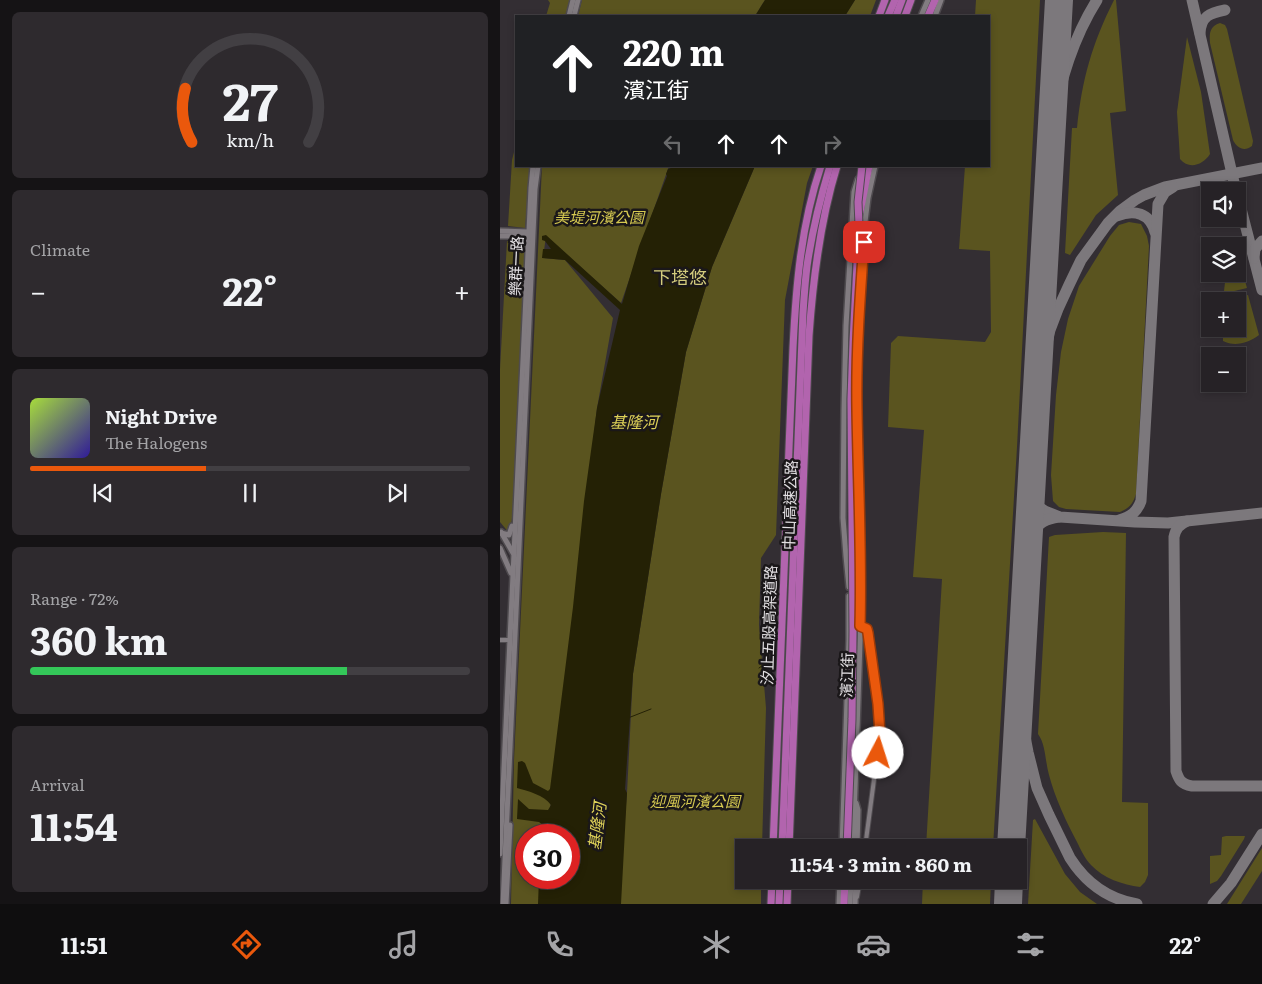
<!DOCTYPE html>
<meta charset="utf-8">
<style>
body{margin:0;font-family:Literata,"Noto Sans TC",serif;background:#2e2a2e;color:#f1f3f6;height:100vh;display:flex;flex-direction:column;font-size:19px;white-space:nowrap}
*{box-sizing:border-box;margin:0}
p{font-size:16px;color:#a4a4a7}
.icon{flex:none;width:28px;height:28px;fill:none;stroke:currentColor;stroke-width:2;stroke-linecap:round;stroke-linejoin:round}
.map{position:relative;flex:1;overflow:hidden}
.sheet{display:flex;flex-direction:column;gap:12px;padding:12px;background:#151315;width:500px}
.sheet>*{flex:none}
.guide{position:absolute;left:15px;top:15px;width:475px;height:152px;border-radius:0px;box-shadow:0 2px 8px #0003,0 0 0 1px #423f43;background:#202124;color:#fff;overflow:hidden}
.fabs{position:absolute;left:701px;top:182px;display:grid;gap:10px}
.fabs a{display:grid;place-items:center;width:45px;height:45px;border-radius:0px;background:#262226;box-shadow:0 2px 8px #0003,0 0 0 1px #423f43;font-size:25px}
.speed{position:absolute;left:15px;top:824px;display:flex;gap:10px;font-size:25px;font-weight:700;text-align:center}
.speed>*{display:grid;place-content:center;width:65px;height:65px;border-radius:50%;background:#262226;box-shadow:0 2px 8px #0003,0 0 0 1px #423f43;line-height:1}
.speed .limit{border:8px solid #d22;background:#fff;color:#111}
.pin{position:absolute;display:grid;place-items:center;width:42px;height:42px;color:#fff;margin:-21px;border-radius:10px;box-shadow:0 2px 8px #0006}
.me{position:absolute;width:55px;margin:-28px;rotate:5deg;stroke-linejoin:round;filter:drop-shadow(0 0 4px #0008)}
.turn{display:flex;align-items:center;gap:18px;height:105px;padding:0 25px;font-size:22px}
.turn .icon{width:65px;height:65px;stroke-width:2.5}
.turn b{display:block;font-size:35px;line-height:42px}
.lanes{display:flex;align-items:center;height:48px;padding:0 25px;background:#0003;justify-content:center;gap:25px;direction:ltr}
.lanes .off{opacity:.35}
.big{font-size:38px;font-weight:700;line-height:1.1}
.sheet .widget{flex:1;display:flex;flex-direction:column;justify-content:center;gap:8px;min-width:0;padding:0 18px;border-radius:8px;background:#2e2a2e}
.sheet .dial{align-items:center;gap:0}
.dial svg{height:130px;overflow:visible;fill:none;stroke:#423f43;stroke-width:7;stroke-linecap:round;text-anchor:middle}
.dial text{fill:#f1f3f6;stroke:none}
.song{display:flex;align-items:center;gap:15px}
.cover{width:60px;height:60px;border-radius:8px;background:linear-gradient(135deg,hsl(80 70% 55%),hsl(250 70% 35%))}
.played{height:5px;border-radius:2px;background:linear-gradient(90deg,#ea580c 40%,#423f43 40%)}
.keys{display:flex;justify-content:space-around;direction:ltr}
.heat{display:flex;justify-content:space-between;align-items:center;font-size:28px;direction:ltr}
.charge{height:8px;border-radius:4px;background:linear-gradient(90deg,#34c759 72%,#423f43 0)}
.trip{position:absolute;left:235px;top:839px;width:292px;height:50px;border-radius:0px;background:#262226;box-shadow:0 2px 8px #0003,0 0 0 1px #423f43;font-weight:700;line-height:50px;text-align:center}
.tab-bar{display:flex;height:80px;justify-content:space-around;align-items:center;background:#0f0e0f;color:#a4a4a7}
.tab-bar .icon{width:35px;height:35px}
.tab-bar .selected{color:#ea580c}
.tab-bar b{font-size:22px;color:#f1f3f6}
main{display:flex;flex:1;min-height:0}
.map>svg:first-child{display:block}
.green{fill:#5a541f}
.water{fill:#242105}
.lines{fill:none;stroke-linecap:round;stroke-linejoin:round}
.stream{stroke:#242105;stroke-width:1}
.taxiway{stroke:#7c787c;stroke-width:11}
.runway{stroke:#7c787c;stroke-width:28}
.street-casing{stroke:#4f4b4f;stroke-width:6}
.secondary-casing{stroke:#4f4b4f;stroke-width:8}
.highway-casing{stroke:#4f4b4f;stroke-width:9}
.street{stroke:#827c81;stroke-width:4}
.secondary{stroke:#827c81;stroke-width:5}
.highway{stroke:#b264ae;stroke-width:7}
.highway-bridge-casing{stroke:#4f4b4f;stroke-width:9;stroke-linecap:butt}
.highway-bridge{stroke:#b264ae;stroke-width:7}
.route-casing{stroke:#983908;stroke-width:12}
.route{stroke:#ea580c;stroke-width:9}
.labels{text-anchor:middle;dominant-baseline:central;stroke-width:5;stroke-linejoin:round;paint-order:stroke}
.park-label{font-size:15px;font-style:italic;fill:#d7ca51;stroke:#1a1719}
.street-label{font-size:15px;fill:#e3e0e3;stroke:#1a1719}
.water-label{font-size:16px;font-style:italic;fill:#ded158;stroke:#1a1719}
.quarter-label{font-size:18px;fill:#d3cb7d;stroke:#1a1719}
</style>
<main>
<section class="sheet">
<div class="widget dial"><svg viewBox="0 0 100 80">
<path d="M14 69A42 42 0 1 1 86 69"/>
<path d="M14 69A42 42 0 0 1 10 36" stroke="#ea580c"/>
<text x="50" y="56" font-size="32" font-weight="700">27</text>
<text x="50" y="72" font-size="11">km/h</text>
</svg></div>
<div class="widget"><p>Climate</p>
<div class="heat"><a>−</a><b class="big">22°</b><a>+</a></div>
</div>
<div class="widget">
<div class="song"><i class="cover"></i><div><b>Night Drive</b><p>The Halogens</p></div></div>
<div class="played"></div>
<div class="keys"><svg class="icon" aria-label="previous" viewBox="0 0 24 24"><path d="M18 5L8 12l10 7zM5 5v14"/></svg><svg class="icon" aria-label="pause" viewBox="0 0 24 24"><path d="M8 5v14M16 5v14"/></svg><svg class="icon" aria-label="next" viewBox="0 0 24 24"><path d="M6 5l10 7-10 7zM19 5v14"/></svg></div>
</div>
<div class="widget"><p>Range · 72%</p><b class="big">360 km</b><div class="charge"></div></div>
<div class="widget"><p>Arrival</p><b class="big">11:54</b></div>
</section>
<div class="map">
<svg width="762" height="904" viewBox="0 0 762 904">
<rect width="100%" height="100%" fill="#332e33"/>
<g class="green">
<path d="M48,0H70L67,16H46L50,3Z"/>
<path d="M82,0H265L255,16H78Z"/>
<path d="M355,0H376L370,16H345Z"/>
<path d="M476,0H540L517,447L493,847H426L442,579L413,577L424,430L388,427L391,343L398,336L485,342L491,332L490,251L459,249L465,166H489V16H475Z"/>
<path d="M614,0H616L626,111L610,113L618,195L596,215L570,255L565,253L572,128H577C582,79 592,44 614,0Z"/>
<path d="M720,23L725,25L727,29L753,141L752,146C744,152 737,148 733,140L710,43C709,33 710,26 720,23Z"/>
<path d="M687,37L701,92L710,154C703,165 689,170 680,159L677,112Z"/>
<path d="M16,144V166H31L25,228L8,226L12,160Z"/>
<path d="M42,166H169L121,303L46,236L43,258L65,260L113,318L97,408L47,835H26V878H44L42,904H11L14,760Z"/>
<path d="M255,166H313L307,183L285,300L276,535L261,558L259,625L266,708L262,847L244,848V880H261V904H118L127,793L133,674L161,494L186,352L212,267Z"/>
<path d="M629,222L641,224L647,236L649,246L636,494C633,503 630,508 620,512L566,509L559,507L553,501L551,475L556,395L561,352L568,319L579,286L610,236L619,225Z"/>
<path d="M7,241H25L27,244L14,503L10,534L0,522V369Z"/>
<path d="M738,255L747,288L726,293L724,291L726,274H738Z"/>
<path d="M748,295L759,335C748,343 735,347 723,341V329H738V301H726L727,300Z"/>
<path d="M603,532L626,533L622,802L648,803V875L645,882L640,887C623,885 603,878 591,865C585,859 581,850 577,842C566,821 555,798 549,775C545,761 546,745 538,734L549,537L555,535Z"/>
<path d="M535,819L565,874L580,892L597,904H528L533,820Z"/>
<path d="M726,836H745L744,839L721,876L717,881L710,884V856L721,855L722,837Z"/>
<path d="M762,848V871L741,904H727Z"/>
<path d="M423,880H491L490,904H422Z"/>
</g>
<g class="water">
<path d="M265,0H355L345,16H255Z"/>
<path d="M171,166H255L212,267L186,352L161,494L133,674L125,789L127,793L121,904H38L39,878H69V835H43L44,826L39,822L17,819L18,799L29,809L48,810L51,805C44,795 28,791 17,788L18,762L22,761L25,763L33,783L48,791L50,789L73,607L84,501L97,408L120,310L65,260L42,258L43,249H51L45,241L42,240V236L46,235L122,304L139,246L167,176L166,174L168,169L171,168Z"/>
</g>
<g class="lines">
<g class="stream">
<path d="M259,668L266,663"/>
<path d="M128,718L151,709"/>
</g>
<g class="taxiway">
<path d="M692,0L736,191"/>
<path d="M700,33C701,16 710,13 725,10"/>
<path d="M552,124C561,80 573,38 597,0"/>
<path d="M762,168L665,187L644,195L635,200L620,211L608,223L581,260L569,285L558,309L550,330L540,373L536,395L535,502L539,507L545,511L560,517L635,522L668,523L762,513"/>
<path d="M738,197L762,290"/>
<path d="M617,216C634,209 650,213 655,232"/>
<path d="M754,258L755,249L762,241"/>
<path d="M559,517C546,519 539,522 532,534L521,677L523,726L528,752L537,788L549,815L570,858C586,883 607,899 637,904"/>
<path d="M619,520C631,517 637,512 641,501L658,204L665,192L673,187"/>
<path d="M687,521C679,525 676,528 674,537L676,771C679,780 681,784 692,786H762"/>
<path d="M713,904L731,883L762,834"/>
</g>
<g class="runway">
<path d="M511,848L559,0"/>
<path d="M508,904L509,880"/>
</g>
<defs>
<g id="street">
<path d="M360,626L367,629L378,704L380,734L365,848"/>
<path d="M0,640H9"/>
<path d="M357,897L360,880"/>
</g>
<g id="secondary">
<path d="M69,16L73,0"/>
<path d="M74,16L78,0"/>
<path d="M421,16L428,0"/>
<path d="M435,16L441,0"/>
<path d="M0,231L29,232L31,233"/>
<path d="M0,236H30"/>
<path d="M1,532L13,553"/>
<path d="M1,533L9,535L12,526"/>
<path d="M0,548L11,573"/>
<path d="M349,587L346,556L343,518L344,410L346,326L354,192L358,179"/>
<path d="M356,803L358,810L357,848"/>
<path d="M342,848L349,640V596"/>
<path d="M353,848L361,612L360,540L357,408V358L365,222L368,198L375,166"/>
<path d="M0,854C9,632 22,410 31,188L33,166"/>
<path d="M3,904L35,189L38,166"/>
<path d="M6,904L10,825"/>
<path d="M339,904L340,880"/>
<path d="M350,904L351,880"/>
<path d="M355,904L356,880"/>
</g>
<g id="highway">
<path d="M379,16L385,0"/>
<path d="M388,16L395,0"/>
<path d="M396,16L402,0"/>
<path d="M405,16L411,0"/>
<path d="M428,16L435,0"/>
<path d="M360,212L369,166"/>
<path d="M271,904L272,880"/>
<path d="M279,904L280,880"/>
<path d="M287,904L288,880"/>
<path d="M344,904L345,880"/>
</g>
</defs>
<use href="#street" class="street-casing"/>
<use href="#secondary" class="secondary-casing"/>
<use href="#highway" class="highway-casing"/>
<use href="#street" class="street"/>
<use href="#secondary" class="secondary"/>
<use href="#highway" class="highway"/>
<defs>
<g id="highway-bridge">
<path d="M273,848L293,348C296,286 301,225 321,166"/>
<path d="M282,848L303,313C304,298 305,282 307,266C312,232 320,199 330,166"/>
<path d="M289,848L309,336C313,278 320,221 337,166"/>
<path d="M347,848L352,719L353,631L351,399L353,342L359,225L358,202L362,166"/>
</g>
</defs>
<use href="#highway-bridge" class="highway-bridge-casing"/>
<use href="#highway-bridge" class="highway-bridge"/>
</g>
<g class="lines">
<defs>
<path id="route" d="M364,242C360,297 356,353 357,409C358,481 362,554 360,626L367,629L368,633L378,704L380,734L378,753"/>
</defs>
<use href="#route" class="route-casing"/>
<use href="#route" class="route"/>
</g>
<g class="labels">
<g class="park-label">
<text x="99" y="216">美堤河濱公園</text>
<text x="195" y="800">迎風河濱公園</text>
</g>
<g class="street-label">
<text transform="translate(15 266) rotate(-87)">樂群一路</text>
<text transform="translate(289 505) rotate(-88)">中山高速公路</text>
<text transform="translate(268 625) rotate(-88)">汐止五股高架道路</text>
<text transform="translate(346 675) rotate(-88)">濱江街</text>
</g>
<g class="water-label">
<text x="134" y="421">基隆河</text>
<text transform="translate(96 826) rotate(-83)">基隆河</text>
</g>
<g class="quarter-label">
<text x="180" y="276">下塔悠</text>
</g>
</g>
</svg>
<div class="fabs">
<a><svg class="icon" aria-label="sound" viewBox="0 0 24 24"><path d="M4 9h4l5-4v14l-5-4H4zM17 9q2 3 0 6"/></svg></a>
<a><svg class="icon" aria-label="layers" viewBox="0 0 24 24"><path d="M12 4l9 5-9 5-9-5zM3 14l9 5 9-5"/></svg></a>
<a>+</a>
<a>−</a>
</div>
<div class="speed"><div class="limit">30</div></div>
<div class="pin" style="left:364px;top:242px;background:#d93025"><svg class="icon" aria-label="arrive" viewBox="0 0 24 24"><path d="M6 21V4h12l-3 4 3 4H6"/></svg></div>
<svg class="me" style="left:378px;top:753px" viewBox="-20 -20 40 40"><circle r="19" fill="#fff"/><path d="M0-13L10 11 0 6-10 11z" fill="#ea580c"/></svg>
<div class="trip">11:54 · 3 min · 860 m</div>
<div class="guide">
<div class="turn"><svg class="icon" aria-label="ahead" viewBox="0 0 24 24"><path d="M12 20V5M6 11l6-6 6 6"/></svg><div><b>220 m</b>濱江街</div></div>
<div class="lanes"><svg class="icon off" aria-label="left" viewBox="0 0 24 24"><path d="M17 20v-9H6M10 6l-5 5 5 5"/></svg><svg class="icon" aria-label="ahead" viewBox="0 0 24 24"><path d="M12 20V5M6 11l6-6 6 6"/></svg><svg class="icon" aria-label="ahead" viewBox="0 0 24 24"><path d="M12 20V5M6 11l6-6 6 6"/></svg><svg class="icon off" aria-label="right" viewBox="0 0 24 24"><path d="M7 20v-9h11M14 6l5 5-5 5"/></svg></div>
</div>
</div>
</main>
<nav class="tab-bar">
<b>11:51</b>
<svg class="icon selected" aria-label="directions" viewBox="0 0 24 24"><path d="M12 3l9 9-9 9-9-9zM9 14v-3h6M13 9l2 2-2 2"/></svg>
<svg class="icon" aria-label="music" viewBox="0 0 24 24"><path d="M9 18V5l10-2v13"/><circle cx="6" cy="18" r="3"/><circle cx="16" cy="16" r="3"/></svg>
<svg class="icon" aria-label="phone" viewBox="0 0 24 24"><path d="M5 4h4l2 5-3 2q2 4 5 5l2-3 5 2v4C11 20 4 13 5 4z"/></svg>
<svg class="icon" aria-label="climate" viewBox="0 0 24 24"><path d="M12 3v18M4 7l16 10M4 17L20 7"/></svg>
<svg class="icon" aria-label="car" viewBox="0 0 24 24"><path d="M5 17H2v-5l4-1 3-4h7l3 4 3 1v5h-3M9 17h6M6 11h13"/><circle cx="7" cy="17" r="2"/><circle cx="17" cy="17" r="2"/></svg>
<svg class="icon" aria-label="filters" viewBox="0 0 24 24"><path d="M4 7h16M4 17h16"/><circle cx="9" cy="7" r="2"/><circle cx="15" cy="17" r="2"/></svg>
<b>22°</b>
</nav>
